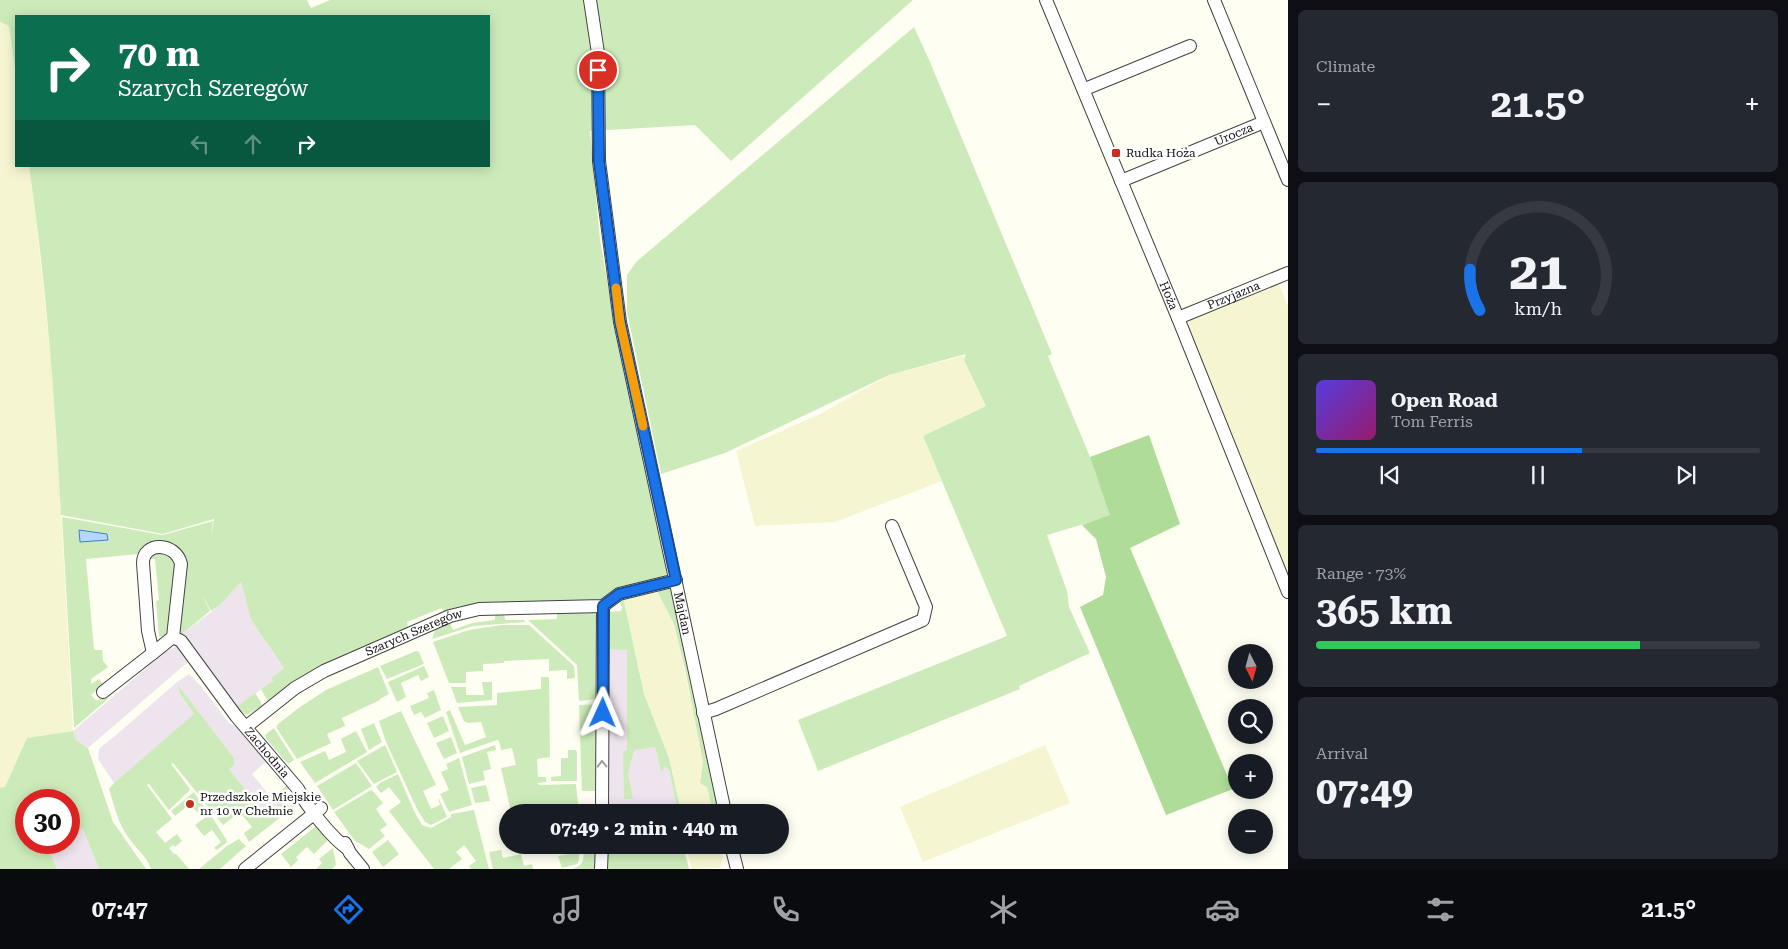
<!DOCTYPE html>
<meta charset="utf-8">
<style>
body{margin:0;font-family:"Roboto Serif",serif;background:#242831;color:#f1f3f6;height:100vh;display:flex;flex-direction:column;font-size:19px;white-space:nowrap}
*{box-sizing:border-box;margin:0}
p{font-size:16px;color:#9ea1a6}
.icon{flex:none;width:28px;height:28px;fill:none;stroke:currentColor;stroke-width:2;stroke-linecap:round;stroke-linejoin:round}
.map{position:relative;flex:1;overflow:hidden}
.drawer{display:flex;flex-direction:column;gap:10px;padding:10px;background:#0d0f14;width:500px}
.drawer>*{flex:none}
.hud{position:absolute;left:15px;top:15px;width:475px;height:152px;border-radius:0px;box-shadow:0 2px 12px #0003;background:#0b6e4f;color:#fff;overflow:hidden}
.needle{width:32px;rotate:174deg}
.fabs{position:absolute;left:1228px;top:644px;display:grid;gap:10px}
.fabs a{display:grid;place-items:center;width:45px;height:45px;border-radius:50%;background:#171b24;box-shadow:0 2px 12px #0003;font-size:25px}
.speed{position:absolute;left:15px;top:789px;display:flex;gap:10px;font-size:25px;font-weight:700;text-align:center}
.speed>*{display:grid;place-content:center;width:65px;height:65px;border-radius:50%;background:#171b24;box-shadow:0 2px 12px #0003;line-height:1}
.speed .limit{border:8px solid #d22;background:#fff;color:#111}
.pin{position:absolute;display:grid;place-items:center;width:42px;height:42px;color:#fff;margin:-21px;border:2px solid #fff;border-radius:50%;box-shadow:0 1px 5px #0007}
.me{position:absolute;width:55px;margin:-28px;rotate:1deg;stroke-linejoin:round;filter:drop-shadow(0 0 4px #0008)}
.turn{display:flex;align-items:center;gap:18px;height:105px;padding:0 20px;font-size:22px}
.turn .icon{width:65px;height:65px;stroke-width:2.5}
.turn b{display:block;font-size:35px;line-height:42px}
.lanes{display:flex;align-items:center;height:48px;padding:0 20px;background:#0003;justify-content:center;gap:25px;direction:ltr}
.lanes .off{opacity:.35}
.big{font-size:38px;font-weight:700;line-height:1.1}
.drawer .card{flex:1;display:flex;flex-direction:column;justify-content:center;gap:8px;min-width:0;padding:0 18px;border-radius:8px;background:#242831}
.drawer .dial{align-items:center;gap:0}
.dial svg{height:130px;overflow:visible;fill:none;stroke:#363941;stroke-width:7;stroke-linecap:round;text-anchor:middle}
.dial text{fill:#f1f3f6;stroke:none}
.song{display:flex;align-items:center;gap:15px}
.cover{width:60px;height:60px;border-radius:8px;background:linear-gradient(135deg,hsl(250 70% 55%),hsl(320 70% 35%))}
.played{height:5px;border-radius:2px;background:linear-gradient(90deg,#1a73e8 60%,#363941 60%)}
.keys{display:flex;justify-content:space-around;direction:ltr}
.heat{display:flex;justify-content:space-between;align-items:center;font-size:28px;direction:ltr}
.charge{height:8px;border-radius:4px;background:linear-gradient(90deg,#34c759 73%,#363941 0)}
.trip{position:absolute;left:499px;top:804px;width:290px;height:50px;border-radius:25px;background:#171b24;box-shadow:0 2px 12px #0003;font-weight:700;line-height:50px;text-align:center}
.menu{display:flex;height:80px;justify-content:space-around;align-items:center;background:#090b0e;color:#9ea1a6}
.menu .icon{width:35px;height:35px}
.menu .on{color:#1a73e8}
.menu b{font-size:22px;color:#f1f3f6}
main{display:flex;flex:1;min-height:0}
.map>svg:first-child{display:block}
.industrial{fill:#eee4ee}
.farmland{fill:#f5f6d1}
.green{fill:#cdebba}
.forest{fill:#afdc98}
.water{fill:#b5d7f8;stroke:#3a82d1}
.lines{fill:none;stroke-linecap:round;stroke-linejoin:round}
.minor-casing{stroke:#424242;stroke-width:14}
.minor{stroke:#fff;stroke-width:12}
.oneway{stroke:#9f9f9f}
.route-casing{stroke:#114b97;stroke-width:12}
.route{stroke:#1a73e8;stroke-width:9}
.slow{stroke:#f59e0b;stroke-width:9}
.poi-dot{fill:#c52f22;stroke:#fff;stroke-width:2}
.labels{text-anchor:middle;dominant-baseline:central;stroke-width:5;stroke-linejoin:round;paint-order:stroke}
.street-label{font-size:12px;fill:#0f0f0f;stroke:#fff}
.poi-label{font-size:12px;fill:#0f0f0f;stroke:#fff;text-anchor:start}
</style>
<main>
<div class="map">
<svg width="1288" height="869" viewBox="0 0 1288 869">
<rect width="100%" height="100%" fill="#fffef2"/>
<g class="industrial">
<path d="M241,582L251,620L284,668L271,678L273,681L233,710L181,635L219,606Z"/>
<path d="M177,646L189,661L88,748L76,740L73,731L165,652Z"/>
<path d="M607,649H627V750L655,747L661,771L665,767L669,770L678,812H605Z"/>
<path d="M189,674L200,685L229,723L238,727L268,760L252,774L279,807L267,817L229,769L234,758L177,685L180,694L194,714L186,722L114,783L98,759L99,749L102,746L115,736L176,683Z"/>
<path d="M83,829L99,869H57L46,843L69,842V834Z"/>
</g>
<g class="farmland">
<path d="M0,22L9,26L16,77V166H29L35,210L55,397L73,731L27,738L5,788H0Z"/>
<path d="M1278,282L1288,306V579L1187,327L1190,320Z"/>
<path d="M963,356L986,406L923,436L942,481L835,522L755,526L736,451L820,414L889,375Z"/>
<path d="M656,589L674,624L697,728L703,762L700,778L707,787L713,812H681L669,758L644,694L623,597Z"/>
<path d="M1045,745L1070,803L923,862L900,807Z"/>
<path d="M685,845H720L723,856L720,868L692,869Z"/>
</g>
<g class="green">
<path d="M0,0H307L311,8L330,0H913L731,161L695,125L590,131L600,240L614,319L668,572L664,578L602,600L480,603L453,608L444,612L442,608L407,622L408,627L324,664L269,701L267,700L261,689L273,681L271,678L284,668L251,620L241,582L219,606L211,611L201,593L210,611L181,635L178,628L186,558C179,544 164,542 149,542L142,548L139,554L86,559L94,650H102L103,661L108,667L91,679V684L99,679L103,685L91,695L97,701L105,695L108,699L74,728L62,517L163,535L213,521L211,537L214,519L163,534L61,515C55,399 46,282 29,166H489V16H16V77L9,26L0,22Z"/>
<path d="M914,27L930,62L1052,354L1048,356L1090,457L1111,516L1047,535L1067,591L1069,607L1090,653L1019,686L1020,689L818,771L798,720L1007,636L923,436L986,406L964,360L966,354L889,375L725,453L661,474L627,312V275L636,262Z"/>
<path d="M151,552L168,554L175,562L176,571L167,634L161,637L159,636L156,601L159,600L155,559H147Z"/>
<path d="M672,587L720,812H713L707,787L700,783L703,762L686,674L674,624L656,589Z"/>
<path d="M623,597L644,694L669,758L681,812H678L669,770L665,767L661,772L655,747L634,750L628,774L633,799H624L623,751L627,750V650L607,649L606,612L621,611L622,608L619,600Z"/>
<path d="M593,612C604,618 600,639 601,650L596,654L597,699L579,701L577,665L528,620L557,619V613Z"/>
<path d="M504,613L505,620H524L525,622L473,626L432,639L435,630L450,623L453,630L472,623L495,620V614Z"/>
<path d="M502,625H529L574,666L575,678L567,679V670L549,671V659L504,661V663L483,664V671L466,672V683H449L433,642L469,630Z"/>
<path d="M416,651L419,652L424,664L387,679L380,666Z"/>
<path d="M424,666L429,677L421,681L418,675L401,683L406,697L397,702L388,682Z"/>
<path d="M378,667L389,694L380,699V700L342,718L345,726L327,734L331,743L297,759L276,727L278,724L300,707L326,690Z"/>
<path d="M541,677H549L550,757L537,759L538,777H546V782L537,783L539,785L576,784L579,812H511L501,768L516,765L512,748L501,750L499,741L497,740L460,753L446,712L450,710L465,745L486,737L481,722L468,723L464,721L458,707L497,705V693L541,689Z"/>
<path d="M482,682H492V700L457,703L451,687H466V695H484Z"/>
<path d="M177,684L234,758V765L229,769L267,816L279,807L272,798L287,785L289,788L281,796L289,806L298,799L300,802L249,842L244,833L252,827L240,812L223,825L173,763L171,764L190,789L188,792L169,810L149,784L147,785L172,819L156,832L165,843L177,834L182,841L175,847L173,845L169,848L174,854H176L189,869H151C147,856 135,848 128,837C118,823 114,805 109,789L114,783L194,714L180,694Z"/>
<path d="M434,690L441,710L425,718L421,712L414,715L410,706L429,698L427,693Z"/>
<path d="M255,693L261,702L262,706L247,715L233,710Z"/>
<path d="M600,704L596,710V736L599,737L598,791H582L579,705Z"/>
<path d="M401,711L436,785L423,791L431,809L440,805L438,799H439L447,817L431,825L425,822L417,809L386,742L379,721Z"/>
<path d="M443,716L449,731L434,738L427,723Z"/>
<path d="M374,723L382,742L369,750L361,729Z"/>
<path d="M274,728L294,760L288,764L267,740L265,735Z"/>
<path d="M73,731L76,740L88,748L113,822L146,869H99L83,829L69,834V800H26V842L46,843L57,869H0V788L5,787L27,738Z"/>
<path d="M356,731L367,752L315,783L300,762L325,751L329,760L346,752L341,739Z"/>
<path d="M451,737L457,753L444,759L436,743Z"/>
<path d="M385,745L397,772L374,784L357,761Z"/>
<path d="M495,745L496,750L487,752L491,769L483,771L485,780L469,784L462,757Z"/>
<path d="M568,750H576L577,752V781H551V777L561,776V758H568Z"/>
<path d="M459,758L472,805L449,812L440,794L449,790L441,772L448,769L446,764Z"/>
<path d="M356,763L372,786L333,810L317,786Z"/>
<path d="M398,774L414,811L422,825L431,828L451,817V814L474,810L489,869H471L469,866L476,861L464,845L456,852L462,859L449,869H434L389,811L401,802L389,787L381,793L376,787L380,783Z"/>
<path d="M486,785L490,801L475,803L471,788Z"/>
<path d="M371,790L373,791L383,803L376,809L387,825L380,830L385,836L369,849L355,841L334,812Z"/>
<path d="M194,792L204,807L197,812L190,804L175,816L171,811Z"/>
<path d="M210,814L226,839L227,842L217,850L214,848L221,842L212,830L204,836L195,825Z"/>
<path d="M315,827L320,830L328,840L314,854L307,847L296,857L298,860L291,867L281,854Z"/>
<path d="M239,839L246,846L220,869H199L227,846Z"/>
<path d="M388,840L399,854L383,867L372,852Z"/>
<path d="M567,845H579V860L577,864L562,868L558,856L568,854Z"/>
<path d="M584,845H595V848L599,853L598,869H572C586,865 583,858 584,845Z"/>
<path d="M641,845H683L689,869H605L607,852Z"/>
<path d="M333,848L336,865L332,869H316L322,863L319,859Z"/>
<path d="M501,850L503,858L521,854L524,866L532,864L533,869H493L489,852Z"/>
</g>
<path class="forest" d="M1149,435L1180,524L1130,548L1233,789L1166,815L1080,607L1103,595L1106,577L1096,539L1082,525L1110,515L1090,457Z"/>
<path class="water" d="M79,530L107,534L108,540L80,542Z"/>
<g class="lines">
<defs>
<g id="minor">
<path id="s1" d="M590,0L598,53L599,161L620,322L725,812"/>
<path id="s2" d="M1046,0L1178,318L1288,592"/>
<path d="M1214,0L1288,180"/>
<path d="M1085,89L1190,46"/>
<path id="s3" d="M1121,181L1264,122"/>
<path id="s4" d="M1178,318L1288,273"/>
<path id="s5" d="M173,637L181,564C176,542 143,541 143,563L148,631L153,653L173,637L181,641L236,716L298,789C307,807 332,838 348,849"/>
<path d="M103,692L153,653"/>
<path d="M703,713L716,709L923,620L926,607L892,526"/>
<path id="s6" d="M246,727L295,688L324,671L450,616L479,609L603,606L619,594L676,580"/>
<path d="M602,812L603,606"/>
<path d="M345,843L350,853L363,869"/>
<path d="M731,845L737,869"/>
<path d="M245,869L321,808"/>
<path d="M601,869L602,845"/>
</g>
</defs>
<use href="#minor" class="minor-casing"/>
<use href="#minor" class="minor"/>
</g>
<defs><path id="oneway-chevron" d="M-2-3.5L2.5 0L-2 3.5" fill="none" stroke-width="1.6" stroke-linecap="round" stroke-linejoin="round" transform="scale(1.25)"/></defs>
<use class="oneway" href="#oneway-chevron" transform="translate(602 764) rotate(-91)"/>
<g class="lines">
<defs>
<path id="route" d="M598,70L599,161L620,322L676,580L619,594L603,606V713"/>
</defs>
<use href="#route" class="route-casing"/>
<use href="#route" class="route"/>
<path class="slow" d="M616,288L620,322L643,426"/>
</g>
<g class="poi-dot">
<rect x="1111" y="148" width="10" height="10" rx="2.5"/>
<circle cx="190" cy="804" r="5"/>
</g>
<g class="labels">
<g class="street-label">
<text stroke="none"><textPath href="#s3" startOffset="122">Urocza</textPath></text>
<text stroke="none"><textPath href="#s2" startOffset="320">Hoża</textPath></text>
<text stroke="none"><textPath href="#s4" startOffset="60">Przyjazna</textPath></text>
<text stroke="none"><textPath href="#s1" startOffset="622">Majdan</textPath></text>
<text stroke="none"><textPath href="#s6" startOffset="194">Szarych Szeregów</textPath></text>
<text stroke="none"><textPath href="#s5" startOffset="395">Zachodnia</textPath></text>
</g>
<g class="poi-label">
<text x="1126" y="153">Rudka Hoża</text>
<text x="200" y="797">Przedszkole Miejskie<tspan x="200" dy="14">nr 10 w Chełmie</tspan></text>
</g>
</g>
</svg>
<div class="fabs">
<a><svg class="needle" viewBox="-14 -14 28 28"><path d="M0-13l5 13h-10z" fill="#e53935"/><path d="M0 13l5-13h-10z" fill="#9ea1a6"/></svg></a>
<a><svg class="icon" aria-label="search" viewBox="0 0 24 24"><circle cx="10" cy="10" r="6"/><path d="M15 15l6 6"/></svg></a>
<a>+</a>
<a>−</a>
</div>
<div class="speed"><div class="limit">30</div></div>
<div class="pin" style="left:598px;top:70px;background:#d93025"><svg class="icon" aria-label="arrive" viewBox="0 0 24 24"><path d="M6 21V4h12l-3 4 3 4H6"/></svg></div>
<svg class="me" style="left:603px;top:713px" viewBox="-20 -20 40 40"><path d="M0-17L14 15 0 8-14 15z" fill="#1a73e8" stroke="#fff" stroke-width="4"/></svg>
<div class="trip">07:49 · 2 min · 440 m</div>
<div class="hud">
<div class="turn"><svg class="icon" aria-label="right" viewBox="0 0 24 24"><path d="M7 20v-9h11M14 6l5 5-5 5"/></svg><div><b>70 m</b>Szarych Szeregów</div></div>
<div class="lanes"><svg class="icon off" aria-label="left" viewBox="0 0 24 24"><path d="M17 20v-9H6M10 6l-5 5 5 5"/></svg><svg class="icon off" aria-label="ahead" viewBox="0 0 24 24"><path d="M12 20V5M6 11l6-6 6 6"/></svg><svg class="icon" aria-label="right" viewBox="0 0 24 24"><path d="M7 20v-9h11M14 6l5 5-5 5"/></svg></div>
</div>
</div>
<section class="drawer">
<div class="card"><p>Climate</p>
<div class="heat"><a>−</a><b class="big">21.5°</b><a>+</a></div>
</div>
<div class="card dial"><svg viewBox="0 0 100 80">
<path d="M14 69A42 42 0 1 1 86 69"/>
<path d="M14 69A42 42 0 0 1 8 44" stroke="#1a73e8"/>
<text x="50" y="56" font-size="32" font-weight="700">21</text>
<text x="50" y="72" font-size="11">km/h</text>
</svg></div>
<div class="card">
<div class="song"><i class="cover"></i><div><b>Open Road</b><p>Tom Ferris</p></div></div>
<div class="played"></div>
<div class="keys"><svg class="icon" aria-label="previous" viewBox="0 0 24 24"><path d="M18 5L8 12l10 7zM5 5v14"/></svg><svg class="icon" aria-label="pause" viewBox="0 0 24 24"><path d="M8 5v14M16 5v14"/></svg><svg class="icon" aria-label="next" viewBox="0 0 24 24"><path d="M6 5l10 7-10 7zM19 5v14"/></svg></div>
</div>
<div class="card"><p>Range · 73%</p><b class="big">365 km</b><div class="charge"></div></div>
<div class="card"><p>Arrival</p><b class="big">07:49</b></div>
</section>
</main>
<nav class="menu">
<b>07:47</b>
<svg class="icon on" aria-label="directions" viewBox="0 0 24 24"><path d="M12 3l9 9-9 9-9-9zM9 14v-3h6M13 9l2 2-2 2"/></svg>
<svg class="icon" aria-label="music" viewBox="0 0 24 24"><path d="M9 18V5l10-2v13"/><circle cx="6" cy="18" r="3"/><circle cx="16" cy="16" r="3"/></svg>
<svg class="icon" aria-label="phone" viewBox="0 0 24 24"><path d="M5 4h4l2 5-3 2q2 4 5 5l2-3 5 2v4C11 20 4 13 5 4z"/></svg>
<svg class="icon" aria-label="climate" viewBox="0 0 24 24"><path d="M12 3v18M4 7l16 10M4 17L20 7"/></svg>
<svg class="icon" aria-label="car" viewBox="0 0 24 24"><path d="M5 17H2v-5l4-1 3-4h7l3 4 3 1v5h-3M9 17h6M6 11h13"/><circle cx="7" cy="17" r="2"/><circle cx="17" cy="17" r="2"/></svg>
<svg class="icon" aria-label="filters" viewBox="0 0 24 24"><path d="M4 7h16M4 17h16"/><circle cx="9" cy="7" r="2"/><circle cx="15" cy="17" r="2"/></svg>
<b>21.5°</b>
</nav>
